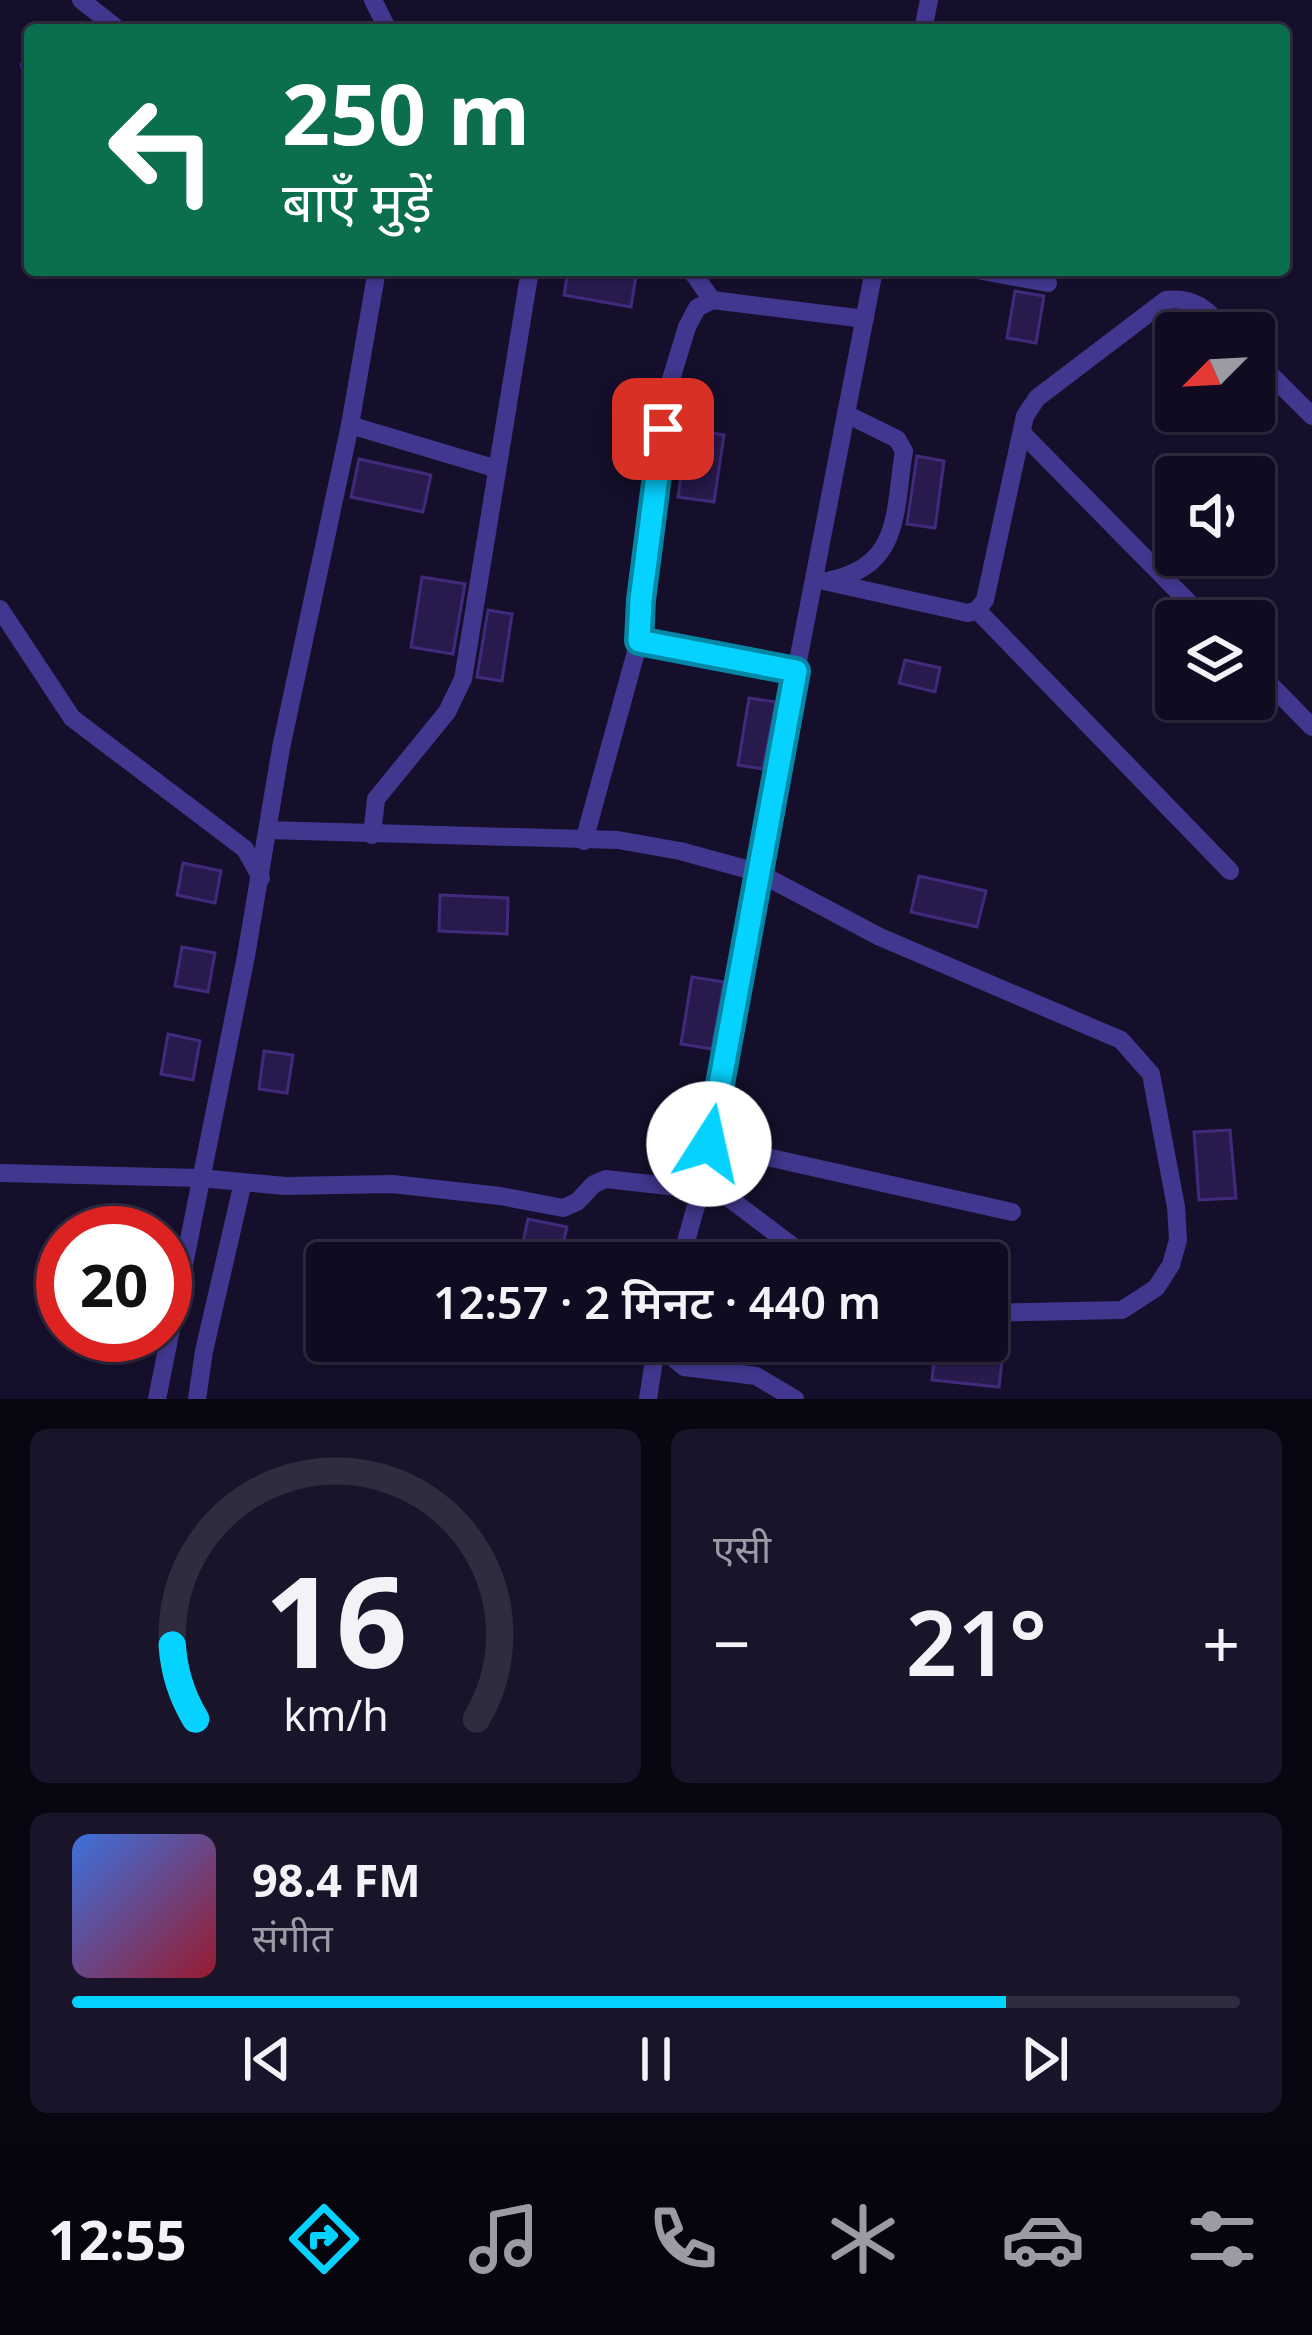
<!DOCTYPE html>
<html lang="hi">
<meta charset="utf-8">
<style>
body{margin:0;font-family:"Noto Sans","Noto Sans Devanagari",sans-serif;background:#19142a;color:#f1f3f6;height:100vh;display:flex;flex-direction:column;font-size:45px;white-space:nowrap}
*{box-sizing:border-box;margin:0}
p{font-size:39px;color:#9c9ba5}
.icon{flex:none;width:66px;height:66px;fill:none;stroke:currentColor;stroke-width:2;stroke-linecap:round;stroke-linejoin:round}
.map{position:relative;height:1399px;overflow:hidden}
.panel{display:flex;flex-direction:column;gap:30px;padding:30px;background:#090612;flex:1}
.panel>*{flex:none}
.banner{position:absolute;left:24px;top:24px;width:1266px;height:252px;border-radius:12px;box-shadow:0 3px 9px #0004,0 0 0 3px #302b3f;background:#0b6e4f;color:#fff;overflow:hidden}
.needle{width:78px;rotate:246deg}
.tools{position:absolute;left:1155px;top:312px;display:grid;gap:24px}
.tools a{display:grid;place-items:center;width:120px;height:120px;border-radius:12px;background:#100b21;box-shadow:0 3px 9px #0004,0 0 0 3px #302b3f;font-size:60px}
.speed{position:absolute;left:36px;top:1206px;display:flex;gap:24px;font-size:60px;font-weight:700;text-align:center}
.speed>*{display:grid;place-content:center;width:156px;height:156px;border-radius:50%;background:#100b21;box-shadow:0 3px 9px #0004,0 0 0 3px #302b3f;line-height:1}
.speed .limit{border:18px solid #d22;background:#fff;color:#111}
.pin{position:absolute;display:grid;place-items:center;width:102px;height:102px;color:#fff;margin:-51px;border-radius:24px;box-shadow:0 6px 18px #0006}
.me{position:absolute;width:132px;margin:-66px;rotate:10deg;stroke-linejoin:round;filter:drop-shadow(0 0 9px #0008)}
.turn{display:flex;align-items:center;gap:42px;height:252px;padding:0 60px;font-size:54px}
.turn .icon{width:156px;height:156px;stroke-width:2.5}
.turn b{display:block;font-size:84px;line-height:102px}
.big{font-size:90px;font-weight:600;line-height:1.1}
.panel .tile{flex:1;display:flex;flex-direction:column;justify-content:center;gap:18px;min-width:0;padding:0 42px;border-radius:18px;background:#19142a}
.panel .dial{align-items:center;gap:0}
.dial svg{height:312px;overflow:visible;fill:none;stroke:#302b3f;stroke-width:7;stroke-linecap:round;text-anchor:middle}
.dial text{fill:#f1f3f6;stroke:none}
.song{display:flex;align-items:center;gap:36px}
.cover{width:144px;height:144px;border-radius:18px;background:linear-gradient(135deg,hsl(220 70% 55%),hsl(350 70% 35%))}
.played{height:12px;border-radius:6px;background:linear-gradient(90deg,#06d2ff 80%,#302b3f 80%)}
.keys{display:flex;justify-content:space-around;direction:ltr}
.heat{display:flex;justify-content:space-between;align-items:center;font-size:66px;direction:ltr}
.panel .tiles{flex:1;display:grid;gap:30px;grid-template-columns:1fr 1fr}
.tile:last-child{grid-column:span 2}
.trip{position:absolute;left:306px;top:1242px;width:702px;height:120px;border-radius:12px;background:#100b21;box-shadow:0 3px 9px #0004,0 0 0 3px #302b3f;font-weight:600;line-height:120px;text-align:center}
.menu{display:flex;height:192px;justify-content:space-around;align-items:center;background:#06040d;color:#9c9ba5}
.menu .icon{width:84px;height:84px}
.menu .on{color:#06d2ff}
.menu b{font-size:54px;color:#f1f3f6}
.map>svg:first-child{display:block}
.building{fill:#291a4e;stroke:#412a7c;stroke-width:3}
.lines{fill:none;stroke-linecap:round;stroke-linejoin:round}
.minor{stroke:#41378e;stroke-width:18}
.route-casing{stroke:#0488a6;stroke-width:30}
.route{stroke:#06d2ff;stroke-width:21}
</style>
<div class="map">
<svg width="1312" height="1399" viewBox="0 0 1312 1399">
<rect width="100%" height="100%" fill="#160f2c"/>
<g class="building">
<path d="M568,270H637L631,307L564,295Z"/>
<path d="M1015,291L1044,296L1036,343L1007,338Z"/>
<path d="M688,429L724,435L714,502L678,497Z"/>
<path d="M917,456L944,461L935,528L907,524Z"/>
<path d="M359,459L431,475L423,512L351,497Z"/>
<path d="M422,577L465,584L453,654L411,647Z"/>
<path d="M488,610L512,614L502,681L477,677Z"/>
<path d="M905,660L940,668L935,692L899,683Z"/>
<path d="M749,698L776,702L763,769L738,765Z"/>
<path d="M183,863L221,871L215,903L177,895Z"/>
<path d="M919,876L986,891L977,927L911,912Z"/>
<path d="M440,895L508,898L507,934L439,931Z"/>
<path d="M182,947L215,953L208,992L175,986Z"/>
<path d="M692,977L724,982L712,1049L681,1044Z"/>
<path d="M168,1034L200,1041L193,1080L161,1074Z"/>
<path d="M264,1051L293,1055L287,1093L259,1089Z"/>
<path d="M1230,1130L1236,1198L1199,1200L1194,1132Z"/>
<path d="M528,1219L567,1227L562,1249L523,1242Z"/>
<path d="M936,1343L1003,1351L999,1387L932,1380Z"/>
</g>
<g class="lines">
<g class="minor">
<path d="M81,0L119,30"/>
<path d="M373,0L388,30"/>
<path d="M923,30L929,0"/>
<path d="M29,65L30,66"/>
<path d="M691,270L712,300"/>
<path d="M977,270L1048,283"/>
<path d="M1254,358L1312,416"/>
<path d="M350,425L494,468"/>
<path d="M1022,433L1207,621"/>
<path d="M815,579L968,613L977,610L985,600L1025,416L1037,398L1166,300C1196,296 1209,312 1229,333"/>
<path d="M831,580C902,565 894,510 904,451L897,439L846,414"/>
<path d="M0,609L72,718L245,849L261,878"/>
<path d="M977,610L1230,871"/>
<path d="M639,641L796,671"/>
<path d="M1254,668L1312,727"/>
<path d="M268,830L618,840L680,851L757,872L880,937L1121,1040L1151,1074L1176,1207L1178,1240L1171,1265L1156,1288L1122,1310L987,1313"/>
<path d="M372,835L376,799L447,712L463,679L530,270"/>
<path d="M584,841L639,641L641,600L669,386L687,327L697,308L712,300L865,319"/>
<path d="M709,1144L1012,1212"/>
<path d="M0,1173L199,1178L285,1186L392,1184L500,1196L563,1208L577,1202L594,1184L606,1179L721,1192L815,1263"/>
<path d="M680,1263L701,1188L757,872L874,270"/>
<path d="M657,1344L684,1367L756,1376L795,1399"/>
<path d="M157,1399L246,956L281,748L350,425L377,270"/>
<path d="M197,1399L204,1351L243,1182"/>
<path d="M648,1399L657,1341"/>
</g>
</g>
<g class="lines">
<defs>
<path id="route" d="M663,429L641,600L639,641L796,671L709,1144"/>
</defs>
<use href="#route" class="route-casing"/>
<use href="#route" class="route"/>
</g>
</svg>
<div class="tools">
<a><svg class="needle" viewBox="-14 -14 28 28"><path d="M0-13l5 13h-10z" fill="#e53935"/><path d="M0 13l5-13h-10z" fill="#9c9ba5"/></svg></a>
<a><svg class="icon" aria-label="sound" viewBox="0 0 24 24"><path d="M4 9h4l5-4v14l-5-4H4zM17 9q2 3 0 6"/></svg></a>
<a><svg class="icon" aria-label="layers" viewBox="0 0 24 24"><path d="M12 4l9 5-9 5-9-5zM3 14l9 5 9-5"/></svg></a>
</div>
<div class="speed"><div class="limit">20</div></div>
<div class="pin" style="left:663px;top:429px;background:#d93025"><svg class="icon" aria-label="arrive" viewBox="0 0 24 24"><path d="M6 21V4h12l-3 4 3 4H6"/></svg></div>
<svg class="me" style="left:709px;top:1144px" viewBox="-20 -20 40 40"><circle r="19" fill="#fff"/><path d="M0-13L10 11 0 6-10 11z" fill="#06d2ff"/></svg>
<div class="trip">12:57 · 2 मिनट · 440 m</div>
<div class="banner">
<div class="turn"><svg class="icon" aria-label="left" viewBox="0 0 24 24"><path d="M17 20v-9H6M10 6l-5 5 5 5"/></svg><div><b>250 m</b>बाएँ मुड़ें</div></div>
</div>
</div>
<section class="panel">
<div class="tiles">
<div class="tile dial"><svg viewBox="0 0 100 80">
<path d="M14 69A42 42 0 1 1 86 69"/>
<path d="M14 69A42 42 0 0 1 8 50" stroke="#06d2ff"/>
<text x="50" y="56" font-size="32" font-weight="700">16</text>
<text x="50" y="72" font-size="11">km/h</text>
</svg></div>
<div class="tile"><p>एसी</p>
<div class="heat"><a>−</a><b class="big">21°</b><a>+</a></div>
</div>
<div class="tile">
<div class="song"><i class="cover"></i><div><b>98.4 FM</b><p>संगीत</p></div></div>
<div class="played"></div>
<div class="keys"><svg class="icon" aria-label="previous" viewBox="0 0 24 24"><path d="M18 5L8 12l10 7zM5 5v14"/></svg><svg class="icon" aria-label="pause" viewBox="0 0 24 24"><path d="M8 5v14M16 5v14"/></svg><svg class="icon" aria-label="next" viewBox="0 0 24 24"><path d="M6 5l10 7-10 7zM19 5v14"/></svg></div>
</div>
</div>
</section>
<nav class="menu">
<b>12:55</b>
<svg class="icon on" aria-label="directions" viewBox="0 0 24 24"><path d="M12 3l9 9-9 9-9-9zM9 14v-3h6M13 9l2 2-2 2"/></svg>
<svg class="icon" aria-label="music" viewBox="0 0 24 24"><path d="M9 18V5l10-2v13"/><circle cx="6" cy="18" r="3"/><circle cx="16" cy="16" r="3"/></svg>
<svg class="icon" aria-label="phone" viewBox="0 0 24 24"><path d="M5 4h4l2 5-3 2q2 4 5 5l2-3 5 2v4C11 20 4 13 5 4z"/></svg>
<svg class="icon" aria-label="climate" viewBox="0 0 24 24"><path d="M12 3v18M4 7l16 10M4 17L20 7"/></svg>
<svg class="icon" aria-label="car" viewBox="0 0 24 24"><path d="M5 17H2v-5l4-1 3-4h7l3 4 3 1v5h-3M9 17h6M6 11h13"/><circle cx="7" cy="17" r="2"/><circle cx="17" cy="17" r="2"/></svg>
<svg class="icon" aria-label="filters" viewBox="0 0 24 24"><path d="M4 7h16M4 17h16"/><circle cx="9" cy="7" r="2"/><circle cx="15" cy="17" r="2"/></svg>
</nav>
